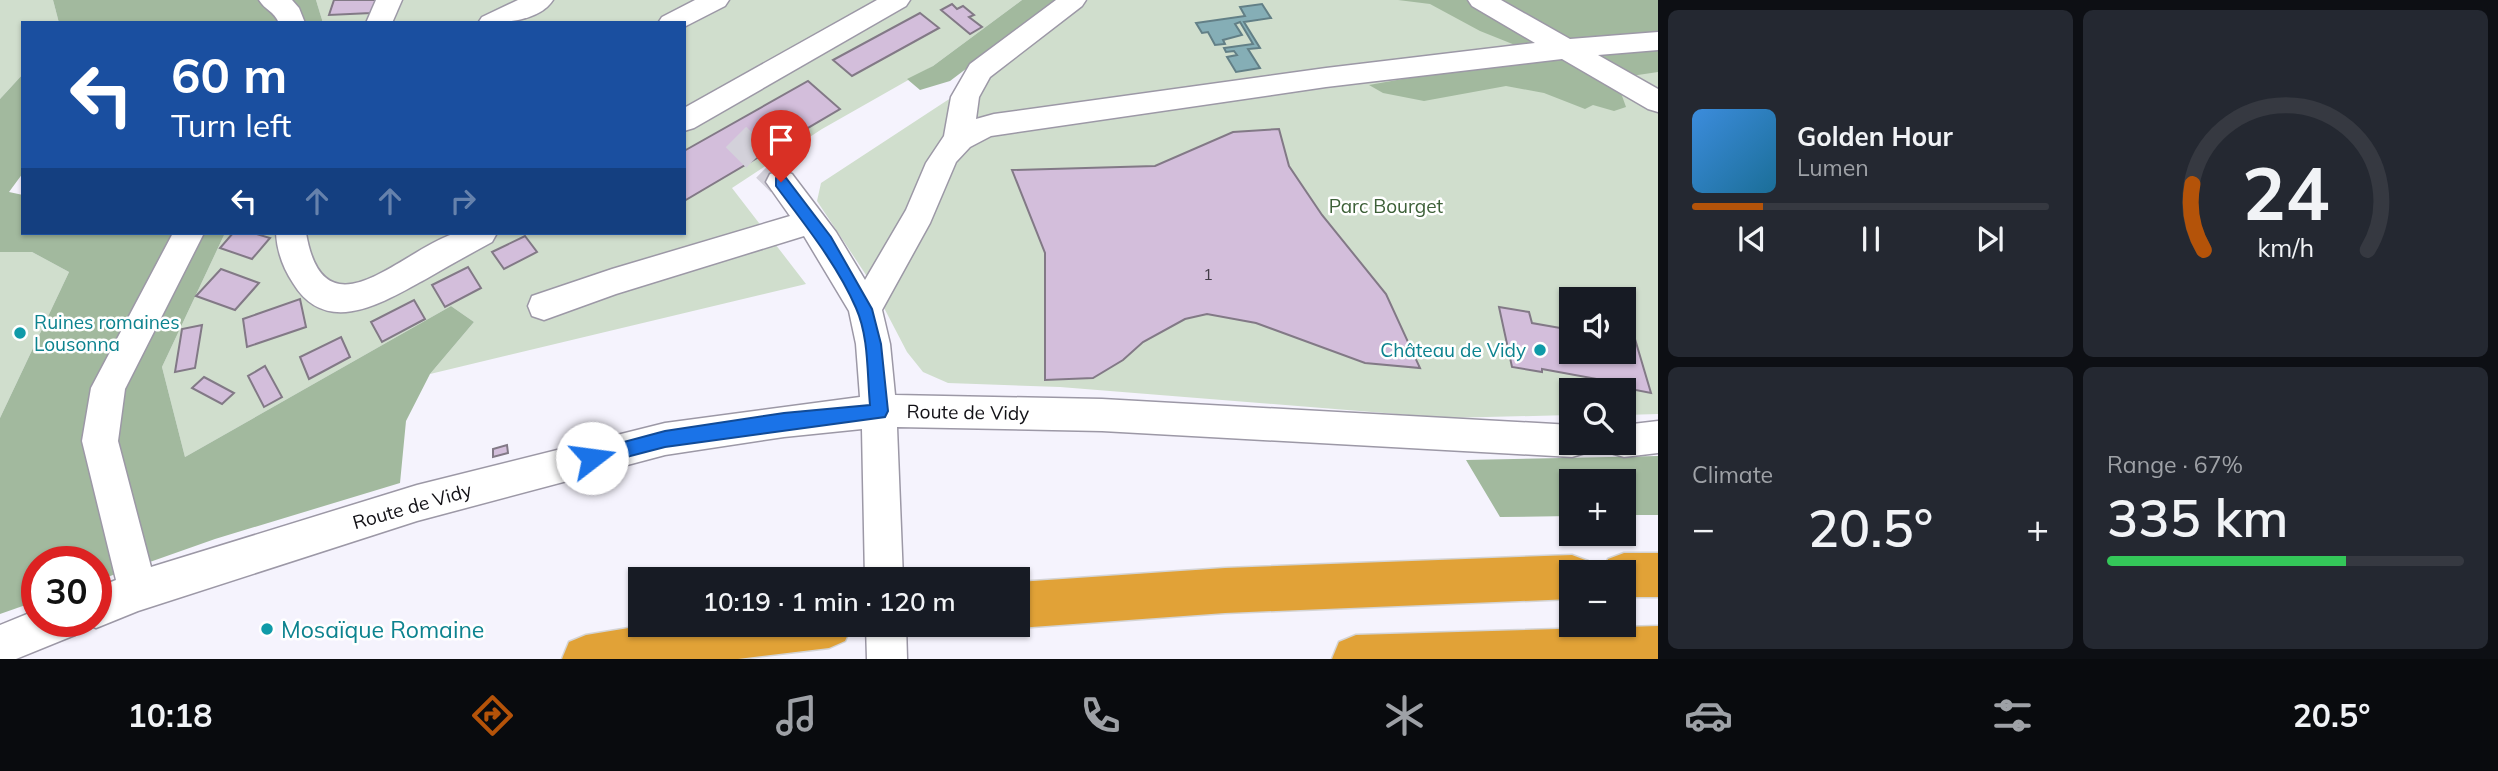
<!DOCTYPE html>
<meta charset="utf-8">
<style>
body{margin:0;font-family:Mulish,sans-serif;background:#242831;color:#f1f3f6;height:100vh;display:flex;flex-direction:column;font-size:26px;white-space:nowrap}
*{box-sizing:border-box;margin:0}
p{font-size:23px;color:#9ea1a6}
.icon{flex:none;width:38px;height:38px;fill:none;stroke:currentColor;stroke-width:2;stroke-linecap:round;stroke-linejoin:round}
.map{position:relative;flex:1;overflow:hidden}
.details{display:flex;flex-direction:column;gap:10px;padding:10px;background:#0d0f14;width:840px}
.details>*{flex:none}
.guide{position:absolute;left:21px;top:21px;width:665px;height:214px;border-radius:0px;box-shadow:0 2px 5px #0004;background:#1a4fa0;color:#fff;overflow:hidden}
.fabs{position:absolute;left:1559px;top:287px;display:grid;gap:14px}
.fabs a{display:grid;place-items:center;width:77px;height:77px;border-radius:0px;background:#171b24;box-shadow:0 2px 5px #0004;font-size:35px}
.speed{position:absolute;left:21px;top:546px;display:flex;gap:14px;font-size:35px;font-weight:700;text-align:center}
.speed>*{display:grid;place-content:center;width:91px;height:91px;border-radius:50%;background:#171b24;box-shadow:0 2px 5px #0004;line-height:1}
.speed .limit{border:10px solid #d22;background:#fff;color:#111}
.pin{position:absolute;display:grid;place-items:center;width:60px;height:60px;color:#fff;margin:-72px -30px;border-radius:50% 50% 50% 0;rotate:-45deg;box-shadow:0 0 7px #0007}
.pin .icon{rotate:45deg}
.me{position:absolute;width:77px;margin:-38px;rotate:75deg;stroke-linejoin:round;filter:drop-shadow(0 0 5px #0008)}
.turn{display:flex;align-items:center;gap:24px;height:147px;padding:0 35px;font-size:32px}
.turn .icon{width:91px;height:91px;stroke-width:2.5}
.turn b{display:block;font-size:49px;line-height:60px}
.lanes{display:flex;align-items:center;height:66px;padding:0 35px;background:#0003;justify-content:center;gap:35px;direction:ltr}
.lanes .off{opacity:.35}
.big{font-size:52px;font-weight:600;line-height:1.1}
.details .card{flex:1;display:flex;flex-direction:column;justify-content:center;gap:10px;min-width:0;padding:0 24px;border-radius:10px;background:#242831}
.details .dial{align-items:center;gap:0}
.dial svg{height:182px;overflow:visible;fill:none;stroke:#363941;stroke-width:7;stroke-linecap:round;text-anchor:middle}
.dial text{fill:#f1f3f6;stroke:none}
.song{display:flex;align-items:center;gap:21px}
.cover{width:84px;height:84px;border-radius:10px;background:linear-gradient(135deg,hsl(210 70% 55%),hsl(200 70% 35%))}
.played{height:7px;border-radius:4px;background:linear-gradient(90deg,#b45309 20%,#363941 20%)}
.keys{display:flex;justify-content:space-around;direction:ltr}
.heat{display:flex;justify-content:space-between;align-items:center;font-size:38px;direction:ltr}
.charge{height:10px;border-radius:5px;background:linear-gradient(90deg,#34c759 67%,#363941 0)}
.details .tiles{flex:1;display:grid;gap:10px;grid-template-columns:repeat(2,1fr)}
.trip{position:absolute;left:628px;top:567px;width:402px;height:70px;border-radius:0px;background:#171b24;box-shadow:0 2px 5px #0004;font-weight:600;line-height:70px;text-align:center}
.menu{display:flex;height:112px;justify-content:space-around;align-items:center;background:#090b0e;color:#9ea1a6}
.menu .icon{width:49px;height:49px}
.menu .selected{color:#b45309}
.menu b{font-size:32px;color:#f1f3f6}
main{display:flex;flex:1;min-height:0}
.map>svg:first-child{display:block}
.green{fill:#d0decd;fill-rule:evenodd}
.forest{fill:#a2b99e}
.water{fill:#85aeb6;stroke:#627f86;stroke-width:2}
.building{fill:#d3bedb;stroke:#827986;stroke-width:2}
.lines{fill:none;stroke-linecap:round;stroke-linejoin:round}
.minor-tunnel{stroke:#d3d1da;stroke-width:29;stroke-dasharray:29 14;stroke-linecap:butt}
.minor-casing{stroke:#9c98a6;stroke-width:3}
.highway-casing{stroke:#d4d4d5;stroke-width:3}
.minor{fill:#fff;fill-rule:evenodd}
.highway{fill:#e1a237;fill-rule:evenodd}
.route{fill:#1a73e8;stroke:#114b97;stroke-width:2}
.culture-dot{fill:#0f9aa8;stroke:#fff;stroke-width:2.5}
.labels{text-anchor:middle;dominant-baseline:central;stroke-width:5;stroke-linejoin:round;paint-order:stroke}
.number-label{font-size:16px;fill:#423c47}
.park-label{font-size:19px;fill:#3d6038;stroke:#fff}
.culture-label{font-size:19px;fill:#0d838f;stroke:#fff;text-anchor:start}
.street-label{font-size:19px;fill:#121116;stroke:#fff}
.near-culture-label{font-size:23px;fill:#0d838f;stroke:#fff;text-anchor:start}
</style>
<main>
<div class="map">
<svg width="1658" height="659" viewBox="0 0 1658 659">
<rect width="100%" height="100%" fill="#f5f3fd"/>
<g class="green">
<path d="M0,0H53L59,23H23V74L0,99Z"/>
<path d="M316,0H1022L933,66L822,129L732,188L806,284L430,374L474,322L451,306L185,457L162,367L225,233H684V23H323Z"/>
<path d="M1088,0H1658V414L1624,415V390H1572L1571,415L1446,418L1060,387L948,383L923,372L907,352L870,281L817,201L821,183L966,88ZM1572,299H1624V352H1572Z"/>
<path d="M0,252H32L69,272L0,418Z"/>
</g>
<g class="forest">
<path d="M53,0H316L323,23H59Z"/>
<path d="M1022,0H1057L950,81L920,90L907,79L933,66Z"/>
<path d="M1398,0H1658V72L1604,80L1621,93L1626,107L1614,111L1593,105L1585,109L1544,93L1506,86L1424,101L1383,93L1369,85L1481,65L1515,45L1480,31L1430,4Z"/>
<path d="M23,74V173L9,192L23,195V233H225L162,367L185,457L451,306L474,322L430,374L406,421L400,483L215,539L96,581V562H37V601L0,614V418L69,272L32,252H0V99Z"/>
<path d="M1658,456V515H1624V481H1572L1571,516L1500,517L1466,460Z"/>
</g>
<path class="water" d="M1262,4L1271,18L1244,22L1260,48L1248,49L1260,68L1236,72L1227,57L1237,55L1234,51L1226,52L1224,48L1253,44L1240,22L1235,24L1242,35L1223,40L1225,44L1215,45L1208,32L1202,33L1196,23L1245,16L1240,7Z"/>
<g class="building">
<path d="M334,0H376L371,13L329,15Z"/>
<path d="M952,4L957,9L963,6L974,15L969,17L982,27L970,34L941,10Z"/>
<path d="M920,13L939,28L852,76L833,60Z"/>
<path d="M808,81L840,109L684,201V151Z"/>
<path d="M1279,129L1289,166L1322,215L1386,294L1420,368L1365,363L1256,323L1207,314L1185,319L1143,342L1123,360L1093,378L1045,380V253L1012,170L1155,166L1233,132Z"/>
<path d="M233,233H253L270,238L252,259L220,248Z"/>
<path d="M525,236L537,252L504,269L492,252Z"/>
<path d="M468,267L481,288L445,307L432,285Z"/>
<path d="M221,269L259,283L235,310L196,296Z"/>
<path d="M300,299L306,327L247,347L243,319Z"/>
<path d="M414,300L425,319L382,342L371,322Z"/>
<path d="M1499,307L1529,312L1532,323L1572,330V352H1624V327L1632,329L1651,393L1620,387L1619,383L1542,369V372L1512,367Z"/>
<path d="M202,325L195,368L175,372L182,329Z"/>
<path d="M341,337L350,357L309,379L300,357Z"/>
<path d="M265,366L282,397L264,407L248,376Z"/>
<path d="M204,377L234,393L222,404L192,388Z"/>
<path d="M507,445L508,453L493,457V449Z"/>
</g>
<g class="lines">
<path class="minor-tunnel" d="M736,137L781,182"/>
<defs>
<g id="minor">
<path d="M259,0H292L299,8L305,23H279C274,11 265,10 259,0Z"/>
<path d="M376,0H402L392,23H366Z"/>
<path d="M518,0H553C539,22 501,23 478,23L482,17Z"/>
<path d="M695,0H729L725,6L684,27V23H658L662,17Z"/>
<path d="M877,0H910L906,6L694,128L684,131V108Z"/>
<path d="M1056,0H1086L1082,6L990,77L979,97L976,119L994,114L1326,68L1535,43L1472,6L1468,0H1501L1570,39L1658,32V50L1598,55L1658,89V112L1648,109L1562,59L1326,87L991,136L970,147L956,162L930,223L882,310L890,344L895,395L1102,399L1572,425V443H1589L1585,453L1572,457L1102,431L897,427L903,579H865L862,429L784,437L665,455L417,521L138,611L96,628L82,622L96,621V588L116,580L82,441L91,388L173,233H204L125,389L118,441L151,567L417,485L665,423L860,397L856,344L849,311L804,236L616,294L544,320L532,316L528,306L532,296L612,269L790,216L766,182L770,174L781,171L792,174L836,232L865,280L906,210L926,163L944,136L951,97L970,64Z"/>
<path d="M276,233H306C324,339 401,251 453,234C465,230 484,232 497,233L492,242C470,254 448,266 426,279C385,301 327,339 293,283C283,268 277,251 276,233Z"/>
<path d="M1658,421V453L1624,457L1611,453L1607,443H1624V425Z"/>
<path d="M37,610V621H81L75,635L16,659H0V625Z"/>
<path d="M866,625H906L907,659H867Z"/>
</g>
<g id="highway">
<path d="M1624,553H1658V597H1624V572H1603L1608,559Z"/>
<path d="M1572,555L1588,561L1593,572H1572V599L1225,613L1018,628L1010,625H1018V582L1225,568Z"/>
<path d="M647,625H852L845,641L829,648L738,659H562L569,642L586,635Z"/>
<path d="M1658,626V659H1332L1339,642L1356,635Z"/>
</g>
</defs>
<use href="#minor" class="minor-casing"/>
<use href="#highway" class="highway-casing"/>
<use href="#minor" class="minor"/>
<use href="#highway" class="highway"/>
</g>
<path class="route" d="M781,177L786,178L831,237L872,309L881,344L888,411L885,417L665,447L592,466L586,463L583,458L586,452L665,431L784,413L870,405C867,374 869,337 856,308C837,264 805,225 776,186V178Z"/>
<g class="culture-dot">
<circle cx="20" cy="333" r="7"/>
<circle cx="1540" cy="350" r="7"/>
<circle cx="267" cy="629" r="7"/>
</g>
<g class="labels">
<g class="number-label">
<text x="1208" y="274">1</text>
</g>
<g class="park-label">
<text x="1386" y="206">Parc Bourget</text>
</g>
<g class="culture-label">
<text x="34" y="322">Ruines romaines<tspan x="34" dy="22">Lousonna</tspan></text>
<text x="1526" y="350" text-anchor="end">Château de Vidy</text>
</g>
<g class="street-label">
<text transform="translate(968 412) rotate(1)">Route de Vidy</text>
<text transform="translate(412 506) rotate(-16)">Route de Vidy</text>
</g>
<g class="near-culture-label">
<text x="281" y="629">Mosaïque Romaine</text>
</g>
</g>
</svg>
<div class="fabs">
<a><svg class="icon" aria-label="sound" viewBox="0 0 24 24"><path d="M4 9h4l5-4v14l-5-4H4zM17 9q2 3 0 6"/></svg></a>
<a><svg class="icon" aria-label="search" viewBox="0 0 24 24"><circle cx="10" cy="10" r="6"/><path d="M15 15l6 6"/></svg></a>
<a>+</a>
<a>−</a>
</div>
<div class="speed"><div class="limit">30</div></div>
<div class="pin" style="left:781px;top:182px;background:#d93025"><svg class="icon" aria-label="arrive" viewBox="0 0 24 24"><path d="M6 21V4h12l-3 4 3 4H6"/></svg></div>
<svg class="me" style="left:592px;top:458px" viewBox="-20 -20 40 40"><circle r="19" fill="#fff"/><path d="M0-13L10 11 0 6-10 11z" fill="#1a73e8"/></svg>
<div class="trip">10:19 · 1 min · 120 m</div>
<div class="guide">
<div class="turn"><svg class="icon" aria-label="left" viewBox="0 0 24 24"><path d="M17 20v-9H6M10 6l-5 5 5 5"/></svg><div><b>60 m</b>Turn left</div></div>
<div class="lanes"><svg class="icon" aria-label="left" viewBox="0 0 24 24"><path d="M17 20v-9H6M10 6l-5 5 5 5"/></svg><svg class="icon off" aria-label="ahead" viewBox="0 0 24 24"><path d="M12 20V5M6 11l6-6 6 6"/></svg><svg class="icon off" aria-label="ahead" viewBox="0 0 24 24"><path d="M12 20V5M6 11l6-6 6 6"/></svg><svg class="icon off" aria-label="right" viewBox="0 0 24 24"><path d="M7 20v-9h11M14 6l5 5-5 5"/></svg></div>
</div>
</div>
<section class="details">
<div class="tiles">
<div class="card">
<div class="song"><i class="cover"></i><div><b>Golden Hour</b><p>Lumen</p></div></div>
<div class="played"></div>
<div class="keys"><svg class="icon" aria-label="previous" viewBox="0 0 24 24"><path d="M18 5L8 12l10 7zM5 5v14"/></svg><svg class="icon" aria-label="pause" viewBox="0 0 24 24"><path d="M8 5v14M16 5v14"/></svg><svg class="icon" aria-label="next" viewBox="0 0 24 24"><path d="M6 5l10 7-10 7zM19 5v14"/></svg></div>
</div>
<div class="card dial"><svg viewBox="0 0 100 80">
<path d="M14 69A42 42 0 1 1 86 69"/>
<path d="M14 69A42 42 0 0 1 9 40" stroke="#b45309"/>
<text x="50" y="56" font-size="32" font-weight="700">24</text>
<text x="50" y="72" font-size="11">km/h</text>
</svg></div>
<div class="card"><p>Climate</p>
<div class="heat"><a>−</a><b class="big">20.5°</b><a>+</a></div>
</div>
<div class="card"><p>Range · 67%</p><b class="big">335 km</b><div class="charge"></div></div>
</div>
</section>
</main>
<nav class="menu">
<b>10:18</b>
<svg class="icon selected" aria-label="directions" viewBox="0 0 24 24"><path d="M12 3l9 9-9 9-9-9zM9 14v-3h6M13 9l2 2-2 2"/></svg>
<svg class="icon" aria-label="music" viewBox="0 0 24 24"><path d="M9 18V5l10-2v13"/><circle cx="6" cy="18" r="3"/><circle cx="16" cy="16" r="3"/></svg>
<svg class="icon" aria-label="phone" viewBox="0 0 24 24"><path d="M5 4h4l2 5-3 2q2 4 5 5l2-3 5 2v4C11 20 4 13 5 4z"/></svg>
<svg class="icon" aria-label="climate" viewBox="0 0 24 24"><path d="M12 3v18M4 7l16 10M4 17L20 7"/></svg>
<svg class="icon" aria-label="car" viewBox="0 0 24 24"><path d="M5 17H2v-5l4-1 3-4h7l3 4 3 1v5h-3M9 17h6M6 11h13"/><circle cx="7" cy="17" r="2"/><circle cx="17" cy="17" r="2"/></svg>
<svg class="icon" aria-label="filters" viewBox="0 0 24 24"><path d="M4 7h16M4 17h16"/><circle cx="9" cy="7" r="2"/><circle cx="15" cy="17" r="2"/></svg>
<b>20.5°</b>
</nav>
